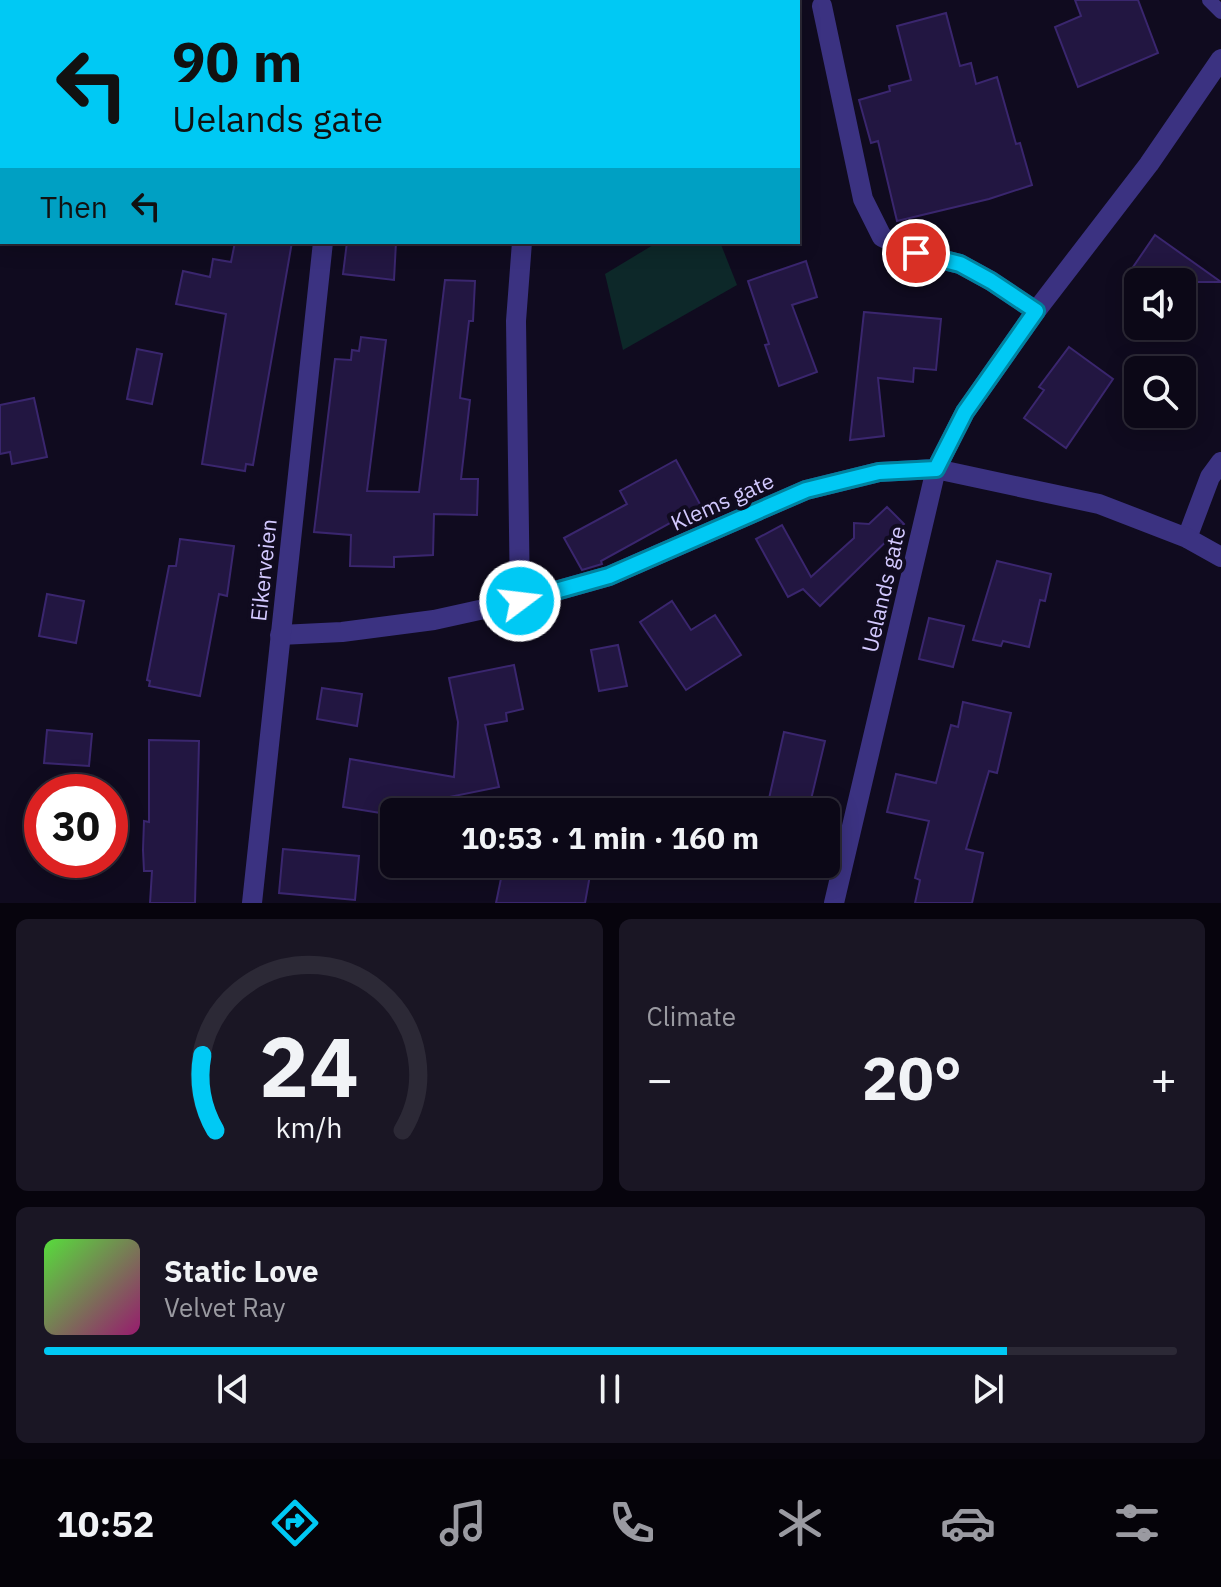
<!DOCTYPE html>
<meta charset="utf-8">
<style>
body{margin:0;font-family:"IBM Plex Sans",sans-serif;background:#1a1624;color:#f1f3f6;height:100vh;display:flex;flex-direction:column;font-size:30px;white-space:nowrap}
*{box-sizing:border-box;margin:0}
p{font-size:26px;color:#9a9aa1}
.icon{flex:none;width:44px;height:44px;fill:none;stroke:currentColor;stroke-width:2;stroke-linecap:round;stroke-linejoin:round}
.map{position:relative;height:903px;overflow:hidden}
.sheet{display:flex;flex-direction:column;gap:16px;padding:16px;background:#07040d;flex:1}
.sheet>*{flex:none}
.hud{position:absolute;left:0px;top:0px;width:800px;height:244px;box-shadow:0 4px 20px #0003,0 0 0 2px #2c2936;background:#00c9f4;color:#111;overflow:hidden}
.controls{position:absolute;left:1124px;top:268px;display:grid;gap:16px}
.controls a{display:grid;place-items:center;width:72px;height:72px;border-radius:12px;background:#0c0817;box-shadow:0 4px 20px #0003,0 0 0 2px #2c2936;font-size:40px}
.speed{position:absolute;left:24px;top:774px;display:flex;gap:16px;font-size:40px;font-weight:700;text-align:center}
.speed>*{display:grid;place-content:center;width:104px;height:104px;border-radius:50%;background:#0c0817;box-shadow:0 4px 20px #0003,0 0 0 2px #2c2936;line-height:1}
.speed .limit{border:12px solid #d22;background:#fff;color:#111}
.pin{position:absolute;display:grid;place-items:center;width:68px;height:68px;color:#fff;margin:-34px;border:4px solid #fff;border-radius:50%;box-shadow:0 2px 8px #0007}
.me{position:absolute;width:88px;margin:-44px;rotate:75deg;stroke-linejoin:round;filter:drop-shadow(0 0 6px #0008)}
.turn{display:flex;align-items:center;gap:28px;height:168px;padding:0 40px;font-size:36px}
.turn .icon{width:104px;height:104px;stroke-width:2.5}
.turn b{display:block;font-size:56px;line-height:68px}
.then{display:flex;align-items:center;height:76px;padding:0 40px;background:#0003;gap:16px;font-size:30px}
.big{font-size:60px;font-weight:800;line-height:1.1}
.sheet .tile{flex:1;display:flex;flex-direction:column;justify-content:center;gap:12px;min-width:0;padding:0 28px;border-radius:12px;background:#1a1624}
.sheet .dial{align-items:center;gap:0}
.dial svg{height:208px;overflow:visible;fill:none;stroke:#2c2936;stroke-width:7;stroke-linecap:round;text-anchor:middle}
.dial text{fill:#f1f3f6;stroke:none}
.song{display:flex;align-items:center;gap:24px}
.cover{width:96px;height:96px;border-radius:12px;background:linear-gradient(135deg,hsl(110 70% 55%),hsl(320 70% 35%))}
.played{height:8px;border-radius:4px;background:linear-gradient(90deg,#00c9f4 85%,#2c2936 85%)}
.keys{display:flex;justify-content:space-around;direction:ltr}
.heat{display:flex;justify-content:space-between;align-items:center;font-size:44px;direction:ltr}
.sheet .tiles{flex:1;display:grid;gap:16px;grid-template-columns:1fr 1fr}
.tile:last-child{grid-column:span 2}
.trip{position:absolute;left:380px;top:798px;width:460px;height:80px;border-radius:12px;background:#0c0817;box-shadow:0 4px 20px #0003,0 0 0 2px #2c2936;font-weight:800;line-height:80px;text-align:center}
.menu{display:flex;height:128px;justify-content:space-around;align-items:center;background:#050309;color:#9a9aa1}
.menu .icon{width:56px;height:56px}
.menu .active{color:#00c9f4}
.menu b{font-size:36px;color:#f1f3f6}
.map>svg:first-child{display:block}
.green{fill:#0d2829}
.building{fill:#221641;stroke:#3a266e;stroke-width:2}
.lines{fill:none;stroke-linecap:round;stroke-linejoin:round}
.service{stroke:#3b3281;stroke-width:14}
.minor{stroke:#3b3281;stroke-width:20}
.route-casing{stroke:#00839f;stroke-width:20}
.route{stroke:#00c9f4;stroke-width:14}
.labels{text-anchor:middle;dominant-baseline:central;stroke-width:8;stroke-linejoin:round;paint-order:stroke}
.street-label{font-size:22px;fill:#d3c9ff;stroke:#100b1f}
</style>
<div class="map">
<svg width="1221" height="903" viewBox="0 0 1221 903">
<rect width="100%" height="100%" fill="#100b1f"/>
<path class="green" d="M658,242H720L737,285L623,350L605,274Z"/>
<g class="building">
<path d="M1075,0H1138L1158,53L1078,87L1055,27L1081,16Z"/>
<path d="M946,13L960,66L971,63L976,84L997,77L1016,144L1020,143L1032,185L989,199L897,221L878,141L871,143L859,100L890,91L889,86L911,80L897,26Z"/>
<path d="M1155,235L1221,282H1147L1131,270Z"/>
<path d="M235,242H292L253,465L246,464L245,471L202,464L226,314L176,304L183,271L210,277L213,259L231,262Z"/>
<path d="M347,242H396L394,280L343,274Z"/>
<path d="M806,261L817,297L792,305L817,372L779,386L765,345L769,344L748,281Z"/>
<path d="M445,280L475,281L473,321H469L460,398L470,400L461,479H478L477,515L434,514L433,555L394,557V567L350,566L351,535L314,532L335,359L351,360L352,350L359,351L361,337L386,340L367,491L419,492Z"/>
<path d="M864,312L941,319L936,370L914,368L913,382L878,378L884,436L850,440Z"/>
<path d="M1069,347L1113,379L1066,448L1024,418L1044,390L1039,387Z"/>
<path d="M137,349L162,354L152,404L127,399Z"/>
<path d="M34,398L47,457L12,464L10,452L0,454V405Z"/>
<path d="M676,460L701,506L601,561L602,564L582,570L564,538L627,504L620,491Z"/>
<path d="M887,507L904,524L820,606L803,589L788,597L756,539L782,525L811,577L854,538V523L869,524Z"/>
<path d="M180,539L234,546L227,596L219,594L200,696L149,686L150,681L147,680L169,566H176Z"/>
<path d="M997,561L1051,574L1045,601L1040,600L1029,647L1003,641L1001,646L973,640Z"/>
<path d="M47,594L84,601L76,643L39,636Z"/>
<path d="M672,601L691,630L715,615L741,655L686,690L640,622Z"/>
<path d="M929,618L964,626L953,667L919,659Z"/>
<path d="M618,645L627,686L599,691L591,650Z"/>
<path d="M514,665L523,709L506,713L507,721L485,725L499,787L444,798L441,812H393V815L343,807L350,759L454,777L458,722L449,678Z"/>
<path d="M322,688L362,694L357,726L317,719Z"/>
<path d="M963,702L1011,713L997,773L989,771L966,849L983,853L972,903H915L920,880L915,878L929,821L887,812L896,774L936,783L951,725L958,727Z"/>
<path d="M47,730L92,734L89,766L44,763Z"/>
<path d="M784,732L825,741L808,812H766Z"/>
<path d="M149,740L199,741L195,903H150L152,871H144L143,850L144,821L149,822Z"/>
<path d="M283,849L359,856L355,900L279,893Z"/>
<path d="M504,864H592L585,903H496Z"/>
</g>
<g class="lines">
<path class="service" d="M1209,0L1221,12"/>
<g class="minor">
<path d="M42,2L44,0"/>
<path d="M354,2V0"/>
<path d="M822,6L863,199L882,237L916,253L960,264L991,281L1036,311"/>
<path d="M0,33L2,32"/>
<path d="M1187,538L1210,477L1221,462"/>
<path d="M520,601L516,321L522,242"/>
<path d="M280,635L342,632L434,620L520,601L609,576L806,490L879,472L936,469L1099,504L1187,538L1221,557"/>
<path d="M252,903L323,242"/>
<path d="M834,903L936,469L965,412L1036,311L1149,164L1221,59"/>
</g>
</g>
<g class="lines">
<defs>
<path id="route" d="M520,601L609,576L806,490L879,472L936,469L965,412L1036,311L991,281L960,264L916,253"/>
</defs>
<use href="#route" class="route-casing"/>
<use href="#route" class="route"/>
</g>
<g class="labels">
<g class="street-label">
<text transform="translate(722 501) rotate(-24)">Klems gate</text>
<text transform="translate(263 570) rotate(-84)">Eikerveien</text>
<text transform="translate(883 589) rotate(-77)">Uelands gate</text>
</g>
</g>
</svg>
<div class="controls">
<a><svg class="icon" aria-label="sound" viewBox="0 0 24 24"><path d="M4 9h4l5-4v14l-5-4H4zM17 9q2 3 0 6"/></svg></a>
<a><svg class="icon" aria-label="search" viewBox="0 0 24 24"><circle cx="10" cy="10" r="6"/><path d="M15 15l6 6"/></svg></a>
</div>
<div class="speed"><div class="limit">30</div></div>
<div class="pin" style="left:916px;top:253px;background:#d93025"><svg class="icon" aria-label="arrive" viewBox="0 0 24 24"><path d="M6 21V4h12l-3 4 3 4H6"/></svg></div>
<svg class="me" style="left:520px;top:601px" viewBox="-20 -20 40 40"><circle r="17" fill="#00c9f4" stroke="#fff" stroke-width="3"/><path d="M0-11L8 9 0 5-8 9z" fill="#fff"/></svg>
<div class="trip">10:53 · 1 min · 160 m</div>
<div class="hud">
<div class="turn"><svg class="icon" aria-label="left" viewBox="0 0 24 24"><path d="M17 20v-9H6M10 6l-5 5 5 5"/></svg><div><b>90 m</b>Uelands gate</div></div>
<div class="then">Then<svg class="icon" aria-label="left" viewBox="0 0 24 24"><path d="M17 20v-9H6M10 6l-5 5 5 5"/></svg></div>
</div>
</div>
<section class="sheet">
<div class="tiles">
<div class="tile dial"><svg viewBox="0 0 100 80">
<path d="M14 69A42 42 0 1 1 86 69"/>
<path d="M14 69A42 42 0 0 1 9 40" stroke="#00c9f4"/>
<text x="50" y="56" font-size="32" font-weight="700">24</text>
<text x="50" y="72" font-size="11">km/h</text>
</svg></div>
<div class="tile"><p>Climate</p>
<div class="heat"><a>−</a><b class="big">20°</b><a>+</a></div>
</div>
<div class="tile">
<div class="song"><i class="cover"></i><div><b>Static Love</b><p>Velvet Ray</p></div></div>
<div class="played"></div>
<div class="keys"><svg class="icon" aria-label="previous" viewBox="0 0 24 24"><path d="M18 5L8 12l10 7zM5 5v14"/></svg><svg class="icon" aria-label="pause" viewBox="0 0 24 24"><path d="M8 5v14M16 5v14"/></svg><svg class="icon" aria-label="next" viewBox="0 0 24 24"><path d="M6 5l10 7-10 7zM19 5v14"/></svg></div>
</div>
</div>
</section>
<nav class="menu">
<b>10:52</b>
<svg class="icon active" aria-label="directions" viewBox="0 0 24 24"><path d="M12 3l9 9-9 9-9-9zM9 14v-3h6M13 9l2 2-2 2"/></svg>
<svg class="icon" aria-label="music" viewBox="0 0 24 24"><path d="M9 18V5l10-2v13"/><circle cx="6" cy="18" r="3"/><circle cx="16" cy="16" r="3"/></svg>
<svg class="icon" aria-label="phone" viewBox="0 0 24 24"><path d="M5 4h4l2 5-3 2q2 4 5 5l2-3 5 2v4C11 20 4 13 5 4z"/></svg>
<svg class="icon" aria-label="climate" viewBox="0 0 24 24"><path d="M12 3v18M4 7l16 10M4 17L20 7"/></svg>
<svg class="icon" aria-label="car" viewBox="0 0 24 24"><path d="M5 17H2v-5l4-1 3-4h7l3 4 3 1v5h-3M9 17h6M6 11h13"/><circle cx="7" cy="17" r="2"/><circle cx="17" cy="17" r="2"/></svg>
<svg class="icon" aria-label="filters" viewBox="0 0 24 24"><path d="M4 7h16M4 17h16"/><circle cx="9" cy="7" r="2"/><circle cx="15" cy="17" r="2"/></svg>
</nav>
